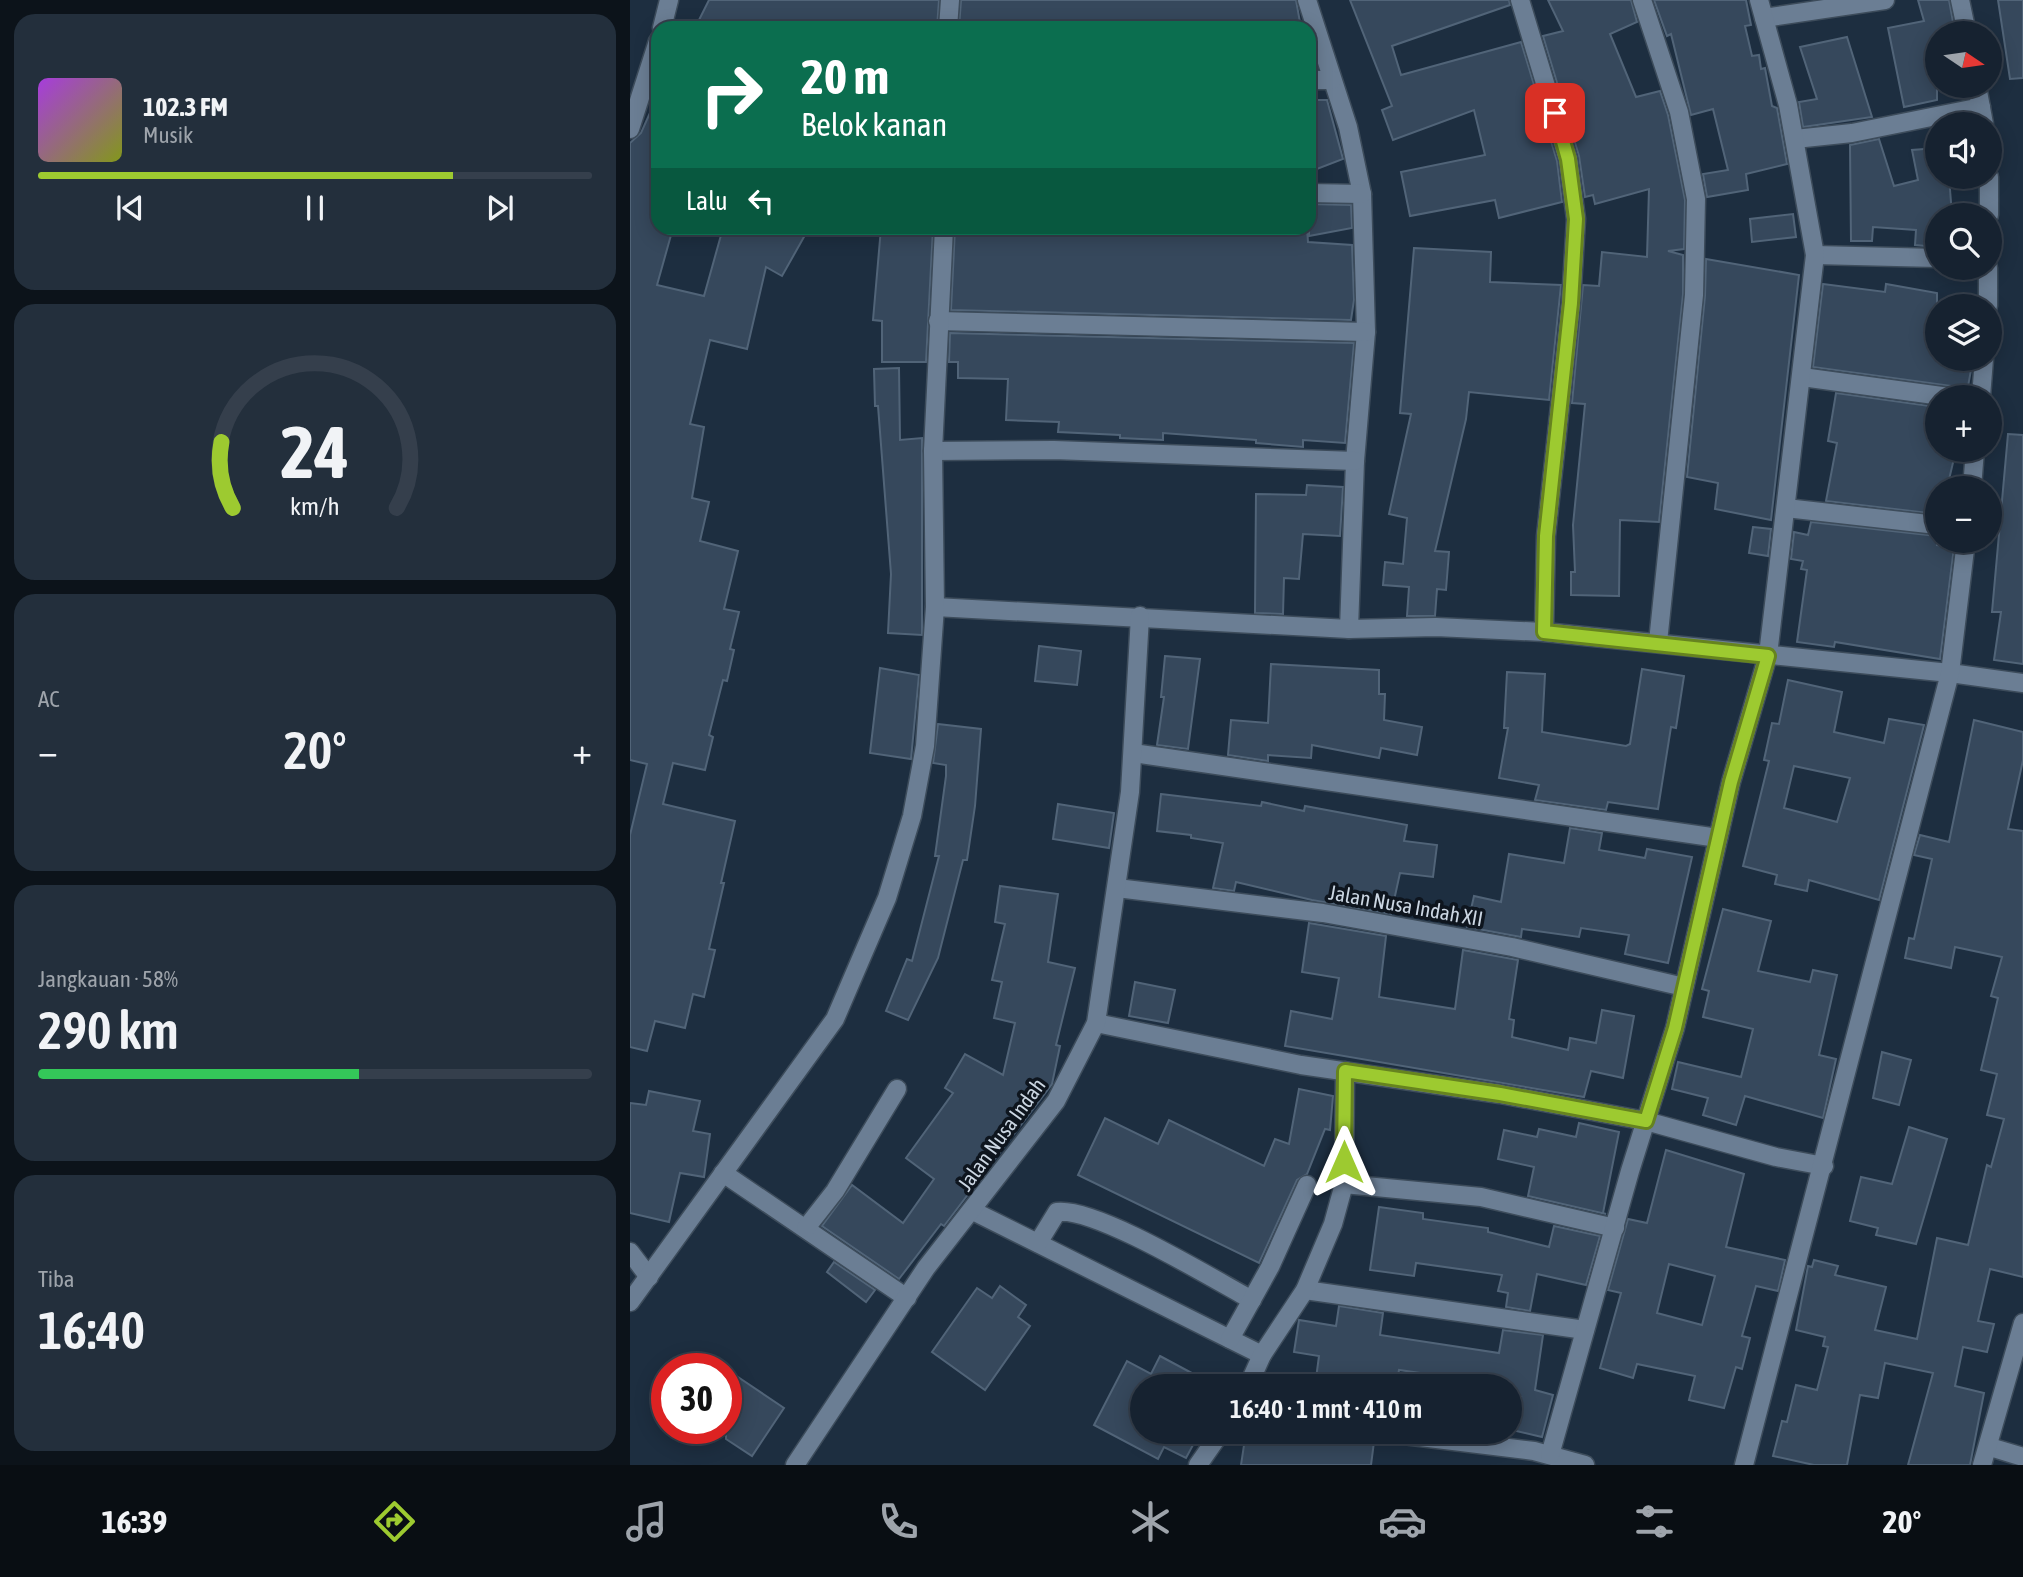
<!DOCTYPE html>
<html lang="id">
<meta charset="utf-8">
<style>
body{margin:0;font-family:"Asap Condensed",sans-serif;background:#232f3c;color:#f1f3f6;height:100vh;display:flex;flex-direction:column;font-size:26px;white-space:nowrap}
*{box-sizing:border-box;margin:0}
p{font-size:23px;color:#9ea4ab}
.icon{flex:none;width:38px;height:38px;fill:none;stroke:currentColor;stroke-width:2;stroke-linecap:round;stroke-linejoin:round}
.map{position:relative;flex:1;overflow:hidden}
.sheet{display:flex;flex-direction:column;gap:14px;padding:14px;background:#0c131a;width:630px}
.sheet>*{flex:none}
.guide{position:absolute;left:21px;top:21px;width:665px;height:214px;border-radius:21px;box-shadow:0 4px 18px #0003,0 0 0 2px #353f4c;background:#0b6e4f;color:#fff;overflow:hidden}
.needle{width:46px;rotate:103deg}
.buttons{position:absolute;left:1295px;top:21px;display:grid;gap:14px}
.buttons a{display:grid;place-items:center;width:77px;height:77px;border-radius:50%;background:#162230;box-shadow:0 4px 18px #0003,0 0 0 2px #353f4c;font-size:35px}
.speed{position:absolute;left:21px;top:1353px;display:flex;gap:14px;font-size:35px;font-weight:700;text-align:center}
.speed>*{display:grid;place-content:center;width:91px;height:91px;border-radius:50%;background:#162230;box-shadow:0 4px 18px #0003,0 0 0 2px #353f4c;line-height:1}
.speed .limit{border:10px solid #d22;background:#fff;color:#111}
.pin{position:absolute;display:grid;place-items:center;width:60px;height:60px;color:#fff;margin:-30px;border-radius:14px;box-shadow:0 4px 10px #0006}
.me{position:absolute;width:77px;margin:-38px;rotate:0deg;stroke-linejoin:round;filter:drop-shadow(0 0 5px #0008)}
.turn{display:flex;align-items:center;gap:24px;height:147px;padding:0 35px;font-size:32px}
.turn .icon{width:91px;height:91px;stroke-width:2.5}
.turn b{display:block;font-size:49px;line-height:60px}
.then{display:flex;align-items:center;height:66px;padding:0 35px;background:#0003;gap:14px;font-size:26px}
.big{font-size:52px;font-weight:600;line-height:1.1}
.sheet .card{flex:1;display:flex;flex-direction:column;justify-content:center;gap:10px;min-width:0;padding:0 24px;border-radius:21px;background:#232f3c}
.sheet .dial{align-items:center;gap:0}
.dial svg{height:182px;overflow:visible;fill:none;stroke:#353f4c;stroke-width:7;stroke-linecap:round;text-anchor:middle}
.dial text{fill:#f1f3f6;stroke:none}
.song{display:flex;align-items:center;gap:21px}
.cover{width:84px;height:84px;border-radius:10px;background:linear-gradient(135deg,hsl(280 70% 55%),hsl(70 70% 35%))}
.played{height:7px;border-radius:4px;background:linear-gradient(90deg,#9dca30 75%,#353f4c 75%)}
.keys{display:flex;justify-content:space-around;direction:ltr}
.heat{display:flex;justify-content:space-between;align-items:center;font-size:38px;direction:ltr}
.charge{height:10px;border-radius:5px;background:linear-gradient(90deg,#34c759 58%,#353f4c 0)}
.trip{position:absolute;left:500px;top:1374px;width:392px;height:70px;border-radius:35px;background:#162230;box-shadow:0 4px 18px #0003,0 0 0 2px #353f4c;font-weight:600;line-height:70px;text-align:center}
.menu{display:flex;height:112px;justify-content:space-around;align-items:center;background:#090e13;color:#9ea4ab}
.menu .icon{width:49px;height:49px}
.menu .selected{color:#9dca30}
.menu b{font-size:32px;color:#f1f3f6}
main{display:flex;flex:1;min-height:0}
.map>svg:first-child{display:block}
.building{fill:#36485c;stroke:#516478;stroke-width:2;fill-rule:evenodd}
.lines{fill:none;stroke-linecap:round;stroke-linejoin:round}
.minor-casing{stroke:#3d4c5b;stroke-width:21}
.minor{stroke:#6b7e94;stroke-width:18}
.route-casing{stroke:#66831f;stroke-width:18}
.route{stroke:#9dca30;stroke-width:12}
.labels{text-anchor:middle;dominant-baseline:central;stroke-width:7;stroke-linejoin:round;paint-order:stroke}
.street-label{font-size:21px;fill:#cbd6e2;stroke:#0e151e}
</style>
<main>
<section class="sheet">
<div class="card">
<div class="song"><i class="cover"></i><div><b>102.3 FM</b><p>Musik</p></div></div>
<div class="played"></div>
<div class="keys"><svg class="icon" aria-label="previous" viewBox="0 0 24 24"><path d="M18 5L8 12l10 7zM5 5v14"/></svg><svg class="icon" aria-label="pause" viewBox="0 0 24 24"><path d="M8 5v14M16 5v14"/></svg><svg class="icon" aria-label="next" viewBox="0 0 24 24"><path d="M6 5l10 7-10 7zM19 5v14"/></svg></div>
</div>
<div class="card dial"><svg viewBox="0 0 100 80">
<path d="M14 69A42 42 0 1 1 86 69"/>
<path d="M14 69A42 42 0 0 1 9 40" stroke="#9dca30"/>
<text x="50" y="56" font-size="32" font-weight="700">24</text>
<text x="50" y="72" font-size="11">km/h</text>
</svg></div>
<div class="card"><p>AC</p>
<div class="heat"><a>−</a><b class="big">20°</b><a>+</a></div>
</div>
<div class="card"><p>Jangkauan · 58%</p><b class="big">290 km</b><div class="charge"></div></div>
<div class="card"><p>Tiba</p><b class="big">16:40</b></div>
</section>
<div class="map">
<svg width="1393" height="1465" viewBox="0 0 1393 1465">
<rect width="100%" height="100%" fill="#1d2e40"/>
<g class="building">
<path d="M79,0H309L307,28H65Z"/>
<path d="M331,0H666L671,28L421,25L329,28Z"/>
<path d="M720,0H879L880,5L762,46L771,75L891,42L927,161L932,202L869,218L865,200L780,216L771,172L855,155L844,110L763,140L752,110L762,106Z"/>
<path d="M918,0H1001L1007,22L980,34L1006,97L1030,91L1038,115L1055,200L1054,249L1038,251L1053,255V294L1029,522L990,520L989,596L941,595V572H945L943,525L955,404L942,403L953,285L969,286L972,252L1017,257L1019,189L965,204L963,195L955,197L949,156L913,36L933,31Z"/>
<path d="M1024,0H1116L1121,25L1115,26L1122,56L1129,55L1131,69L1135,68L1142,106L1147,108L1157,164L1116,174L1118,190L1077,197L1073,174L1098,170L1083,109L1061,115L1041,34L1037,36Z"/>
<path d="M1288,0H1319L1325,33H1307V100L1274,107L1258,28L1294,21Z"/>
<path d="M1368,0H1393V78L1380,79Z"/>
<path d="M1217,37L1242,117L1173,127L1169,102L1187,99L1170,47Z"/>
<path d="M28,95V228H43L27,285L74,296L93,228H179L152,276L136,267L117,349L80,340L60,424L74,427L62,498L79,502L70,541L108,551L94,609L109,612L100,649L104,650L97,681L93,680L79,735L83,737L75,770L43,763L33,804L105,821L91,883H94L79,949L85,950L74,997L63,994L55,1028L25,1021L17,1051L0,1047V835L17,764L0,760V143L11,133Z"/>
<path d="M679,100H697L713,159L679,172Z"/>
<path d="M1249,139L1264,186L1288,180L1282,150L1307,148V177H1319L1322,215H1307V247L1285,245L1286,230L1243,227L1242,241H1221L1220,145Z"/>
<path d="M679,204L721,205L722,228L679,236Z"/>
<path d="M1163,214L1166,237L1122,242L1120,219Z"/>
<path d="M251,228H303L296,362H252V321L243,320Z"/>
<path d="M325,228H677L678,242L722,245L724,300L721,320L321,310Z"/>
<path d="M784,248L861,252L860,282L931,285L919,400L839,392L836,419L805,551L819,552L816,590L807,589L805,616H777L779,587L753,585L755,562L773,564L777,518L759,514L781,414L770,413Z"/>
<path d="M1076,259L1169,275L1141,520L1085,509L1088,483L1057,477L1075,296Z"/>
<path d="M1193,284L1255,292L1256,284L1307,293V359H1343L1337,392L1321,386L1183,367Z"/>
<path d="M320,333L724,343L715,443L673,440V447L626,443V440L533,433V440L490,438V435L428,432L429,422L376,420L378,379L328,378V362H319Z"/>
<path d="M269,368L270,440L292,438V635L258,633L261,574L248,406H245L244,369Z"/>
<path d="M1206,393L1307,407V450H1326L1317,488H1307V514L1196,501L1207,443L1198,441Z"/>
<path d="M1378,434L1393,435V664L1364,660L1371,612H1362Z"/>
<path d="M677,485L713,487L710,536L673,534L669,579L654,578L653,614L625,613L626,494L676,495Z"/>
<path d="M1181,522L1307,536V545L1324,547L1310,659L1205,642L1204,647L1167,642L1177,570L1171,569L1173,561L1161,559L1164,532L1178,535Z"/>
<path d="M1123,527L1141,529L1138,556L1119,553Z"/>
<path d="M409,646L451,651L447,685L405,681Z"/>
<path d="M535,656L570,659L558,749L527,745L534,697H531Z"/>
<path d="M641,664L749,670V694H755L754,720L792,727L787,755L751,748L749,758L682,745L681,758L638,755V761L598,755L601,720L638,723Z"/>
<path d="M250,668L289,675L281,759L240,753Z"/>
<path d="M1012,669L1054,676L1046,728L1041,727L1028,809L978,802L976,810L905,800L909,785L869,778L878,728H874L877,672L915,674L912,732L996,746L1000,744Z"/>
<path d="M1158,680L1212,692L1204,732L1254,743L1259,719L1294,725L1249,900L1179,880L1177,891L1145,884L1147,875L1113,866L1139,761L1134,760L1142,723L1149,724ZM1164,766L1220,778L1207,822L1154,808Z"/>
<path d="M1344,720L1393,732V760L1378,829L1393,831V1277L1360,1269L1348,1321L1364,1324L1357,1352L1333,1347L1325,1386L1354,1393L1340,1465H1278L1303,1373L1255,1363L1248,1398L1230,1395L1217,1465H1184L1143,1456L1152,1421L1157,1422L1166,1385L1187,1390L1198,1347L1193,1346L1195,1337L1166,1330L1178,1266L1182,1267L1184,1260L1208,1266L1205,1275L1256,1287L1245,1330L1287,1339L1307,1238L1338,1245L1357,1165L1361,1167L1374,1119L1357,1115L1367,1074L1351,1070L1368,998L1361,996L1372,957L1325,947L1321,968L1275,958L1279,938L1284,939L1302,859L1284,855L1290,835L1319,842Z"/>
<path d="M308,724L351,729L345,806L337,860H333L308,958L278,1020L256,1011L277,959L282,961L309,856H305L316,776V765L303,763Z"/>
<path d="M531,794L631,806L632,802L674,811L675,806L777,825L774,841L807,845L803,877L770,873L761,914L682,900L606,882L604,891L583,888L593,843L561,838V835L527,831Z"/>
<path d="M428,804L484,813L479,848L423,839Z"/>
<path d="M940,828L972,833L969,850L1015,858L1017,849L1062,857L1038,963L995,954L999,935L951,928L949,937L892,929L891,937L837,927L844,896L871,902L879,854L934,863Z"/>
<path d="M370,886L428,894L418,962L445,968L426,1045L430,1046L422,1084L314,1226L311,1224L269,1279L192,1226L222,1185L273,1223L304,1179L276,1158L323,1093L315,1088L335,1054L373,1075L385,1023L364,1018L372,982L362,980L375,924L365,922Z"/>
<path d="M1093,909L1141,921L1128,971L1180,982L1183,970L1207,975L1189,1055L1206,1059L1193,1118L1115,1096L1106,1125L1073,1115L1078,1098L1042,1089L1048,1062L1111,1077L1123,1029L1073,1017L1079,991L1072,989Z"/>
<path d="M679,923L756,936L749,997L825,1009L833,950L888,960L879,1019L884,1020L882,1037L938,1050L940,1038L966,1043L972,1010L1004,1016L993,1078L961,1071L954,1097L655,1046L661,1011L702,1019L709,978L672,972Z"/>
<path d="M505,982L545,990L538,1023L499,1016Z"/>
<path d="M1252,1052L1281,1060L1269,1105L1243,1098Z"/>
<path d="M669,1089L703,1096L700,1130L695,1129L677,1174L667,1180L629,1263L448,1175L475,1118L528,1144L539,1120L634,1166L645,1139L659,1144Z"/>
<path d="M19,1091L70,1101L63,1131L80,1134L74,1177L50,1173L39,1222L0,1213V1103L16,1105Z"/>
<path d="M949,1123L989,1132L973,1213L976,1214L898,1196L904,1167L868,1159L874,1130L907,1137L909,1129L946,1137Z"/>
<path d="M1279,1127L1317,1139L1286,1244L1246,1235L1248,1228L1220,1221L1231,1177L1262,1184Z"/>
<path d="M1036,1150L1114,1174L1096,1247L1155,1260L1148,1291L1126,1286L1112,1336L1120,1338L1112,1369L1106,1367L1094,1408L1059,1400L1065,1376L1007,1364L1003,1378L970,1368L991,1293L978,1290L998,1219L1017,1223ZM1039,1264L1085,1276L1072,1325L1027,1313Z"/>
<path d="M749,1207L793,1213V1219L858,1228V1232L919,1247L924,1226L970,1236L956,1285L907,1274L900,1311L876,1307L878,1293L868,1291L872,1275L786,1263L784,1276L740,1270Z"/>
<path d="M204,1262L245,1290L236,1302L197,1272Z"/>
<path d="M370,1286L396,1305L388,1317L400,1326L355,1390L302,1352L347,1288L362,1298Z"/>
<path d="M709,1306L753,1313L750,1335L869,1353L873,1330L913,1335L905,1390L923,1395L912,1437L882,1430L891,1397L880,1395V1386L769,1370L766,1386H685L689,1356L664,1352L669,1320L706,1326Z"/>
<path d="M530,1356L586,1386H513V1432H570L556,1458L534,1447L528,1459L464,1425L497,1361L521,1374Z"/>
<path d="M105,1375L154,1408L122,1456L96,1439V1388Z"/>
<path d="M616,1432H642L711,1442L713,1432H738L744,1442L741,1465H611Z"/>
</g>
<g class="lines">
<defs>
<g id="minor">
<path d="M677,0L718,127L732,194L736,332L725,461L719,629"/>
<path d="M890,0L938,159L946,219L941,303L916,536L914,632"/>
<path d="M1012,0L1049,112L1066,199L1064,295L1028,642"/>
<path d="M1330,0L1337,33"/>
<path d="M1134,18L1255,0"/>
<path d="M32,28L39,0"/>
<path d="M318,28L320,0"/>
<path d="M679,80H702"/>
<path d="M1347,86L1354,124"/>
<path d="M0,129L28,41"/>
<path d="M1165,139L1222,133L1351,107"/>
<path d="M679,193L732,194"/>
<path d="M1359,215V177"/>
<path d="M1185,255L1307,258"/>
<path d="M1358,306V268"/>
<path d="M308,321L736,332"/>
<path d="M1172,377L1319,397"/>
<path d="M1351,397L1354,359"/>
<path d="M303,451L424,450L725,461"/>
<path d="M1342,488L1345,450"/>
<path d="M1156,508L1307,525"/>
<path d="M305,607L719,629L806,627L914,632L1320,673L1393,683"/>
<path d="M503,753L1088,838"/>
<path d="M487,888L693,913L882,947L1054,987"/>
<path d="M466,1023L671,1065L870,1094L1016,1121L1146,1157L1194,1166"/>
<path d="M93,1173L277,1298"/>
<path d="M714,1184L851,1197L985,1228"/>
<path d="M343,1211L632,1355"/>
<path d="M176,1228L205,1191L267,1089"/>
<path d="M408,1243L427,1212C466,1207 583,1279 622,1300"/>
<path d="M0,1252L19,1277"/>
<path d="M675,1290L955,1330"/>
<path d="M0,1302L205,1019L257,898L282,816L295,746L305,607L303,451L314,228"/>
<path d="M600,1339L640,1267L677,1185"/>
<path d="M618,1386L632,1355L675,1290L703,1224L714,1184L715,1071"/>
<path d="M749,1432L904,1451L955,1465"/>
<path d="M1360,1447L1393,1457"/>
<path d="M920,1455L1000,1171L1045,1028L1101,782L1138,655L1185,255L1158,105L1129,0"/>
<path d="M165,1465L296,1268L426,1101L466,1023L500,792L510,616"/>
<path d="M568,1465L591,1432"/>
<path d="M1114,1465L1320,673L1336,541"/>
<path d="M1352,1465L1393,1323"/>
</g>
</defs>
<use href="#minor" class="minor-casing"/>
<use href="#minor" class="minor"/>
</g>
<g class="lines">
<defs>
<path id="route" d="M714,1162L715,1071L870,1094L1016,1121L1045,1028L1101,782L1138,656L914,632L916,536L941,303L946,219L938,159L925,113"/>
</defs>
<use href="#route" class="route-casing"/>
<use href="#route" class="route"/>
</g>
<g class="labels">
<g class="street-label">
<text transform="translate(776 905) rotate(10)">Jalan Nusa Indah XII</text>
<text transform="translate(371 1134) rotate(-54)">Jalan Nusa Indah</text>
</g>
</g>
</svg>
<div class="buttons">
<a><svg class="needle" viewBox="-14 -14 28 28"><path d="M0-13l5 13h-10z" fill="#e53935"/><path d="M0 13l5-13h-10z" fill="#9ea4ab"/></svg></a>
<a><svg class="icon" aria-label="sound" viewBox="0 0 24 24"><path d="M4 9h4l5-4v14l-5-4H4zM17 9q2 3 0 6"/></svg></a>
<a><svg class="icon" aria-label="search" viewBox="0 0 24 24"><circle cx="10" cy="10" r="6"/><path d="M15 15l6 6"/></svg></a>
<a><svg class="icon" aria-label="layers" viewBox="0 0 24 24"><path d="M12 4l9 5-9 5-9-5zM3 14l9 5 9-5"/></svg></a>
<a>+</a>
<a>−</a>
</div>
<div class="speed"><div class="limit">30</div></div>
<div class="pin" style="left:925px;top:113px;background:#d93025"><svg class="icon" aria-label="arrive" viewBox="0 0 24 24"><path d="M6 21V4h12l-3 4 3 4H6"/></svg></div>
<svg class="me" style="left:714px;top:1162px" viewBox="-20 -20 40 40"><path d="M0-17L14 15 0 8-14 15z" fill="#9dca30" stroke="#fff" stroke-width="4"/></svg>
<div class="trip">16:40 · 1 mnt · 410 m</div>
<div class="guide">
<div class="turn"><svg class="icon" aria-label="right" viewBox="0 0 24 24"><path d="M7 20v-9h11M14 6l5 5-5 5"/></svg><div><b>20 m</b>Belok kanan</div></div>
<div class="then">Lalu<svg class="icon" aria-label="left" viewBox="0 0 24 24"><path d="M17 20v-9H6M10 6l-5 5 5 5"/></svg></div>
</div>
</div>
</main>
<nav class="menu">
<b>16:39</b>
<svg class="icon selected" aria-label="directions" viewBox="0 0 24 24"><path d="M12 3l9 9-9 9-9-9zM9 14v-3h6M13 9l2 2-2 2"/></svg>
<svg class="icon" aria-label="music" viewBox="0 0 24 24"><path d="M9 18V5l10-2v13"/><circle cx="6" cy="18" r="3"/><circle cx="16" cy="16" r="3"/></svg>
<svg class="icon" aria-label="phone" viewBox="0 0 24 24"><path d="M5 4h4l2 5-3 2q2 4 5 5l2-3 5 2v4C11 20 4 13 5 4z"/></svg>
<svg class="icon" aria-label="climate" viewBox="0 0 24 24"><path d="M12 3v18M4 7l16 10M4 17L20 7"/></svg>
<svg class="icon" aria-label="car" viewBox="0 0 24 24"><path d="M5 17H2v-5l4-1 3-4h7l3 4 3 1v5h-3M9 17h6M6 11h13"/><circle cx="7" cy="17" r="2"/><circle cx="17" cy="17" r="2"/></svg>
<svg class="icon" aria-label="filters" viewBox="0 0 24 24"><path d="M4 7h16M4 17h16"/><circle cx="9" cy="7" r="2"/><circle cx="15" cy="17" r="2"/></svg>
<b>20°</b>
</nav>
